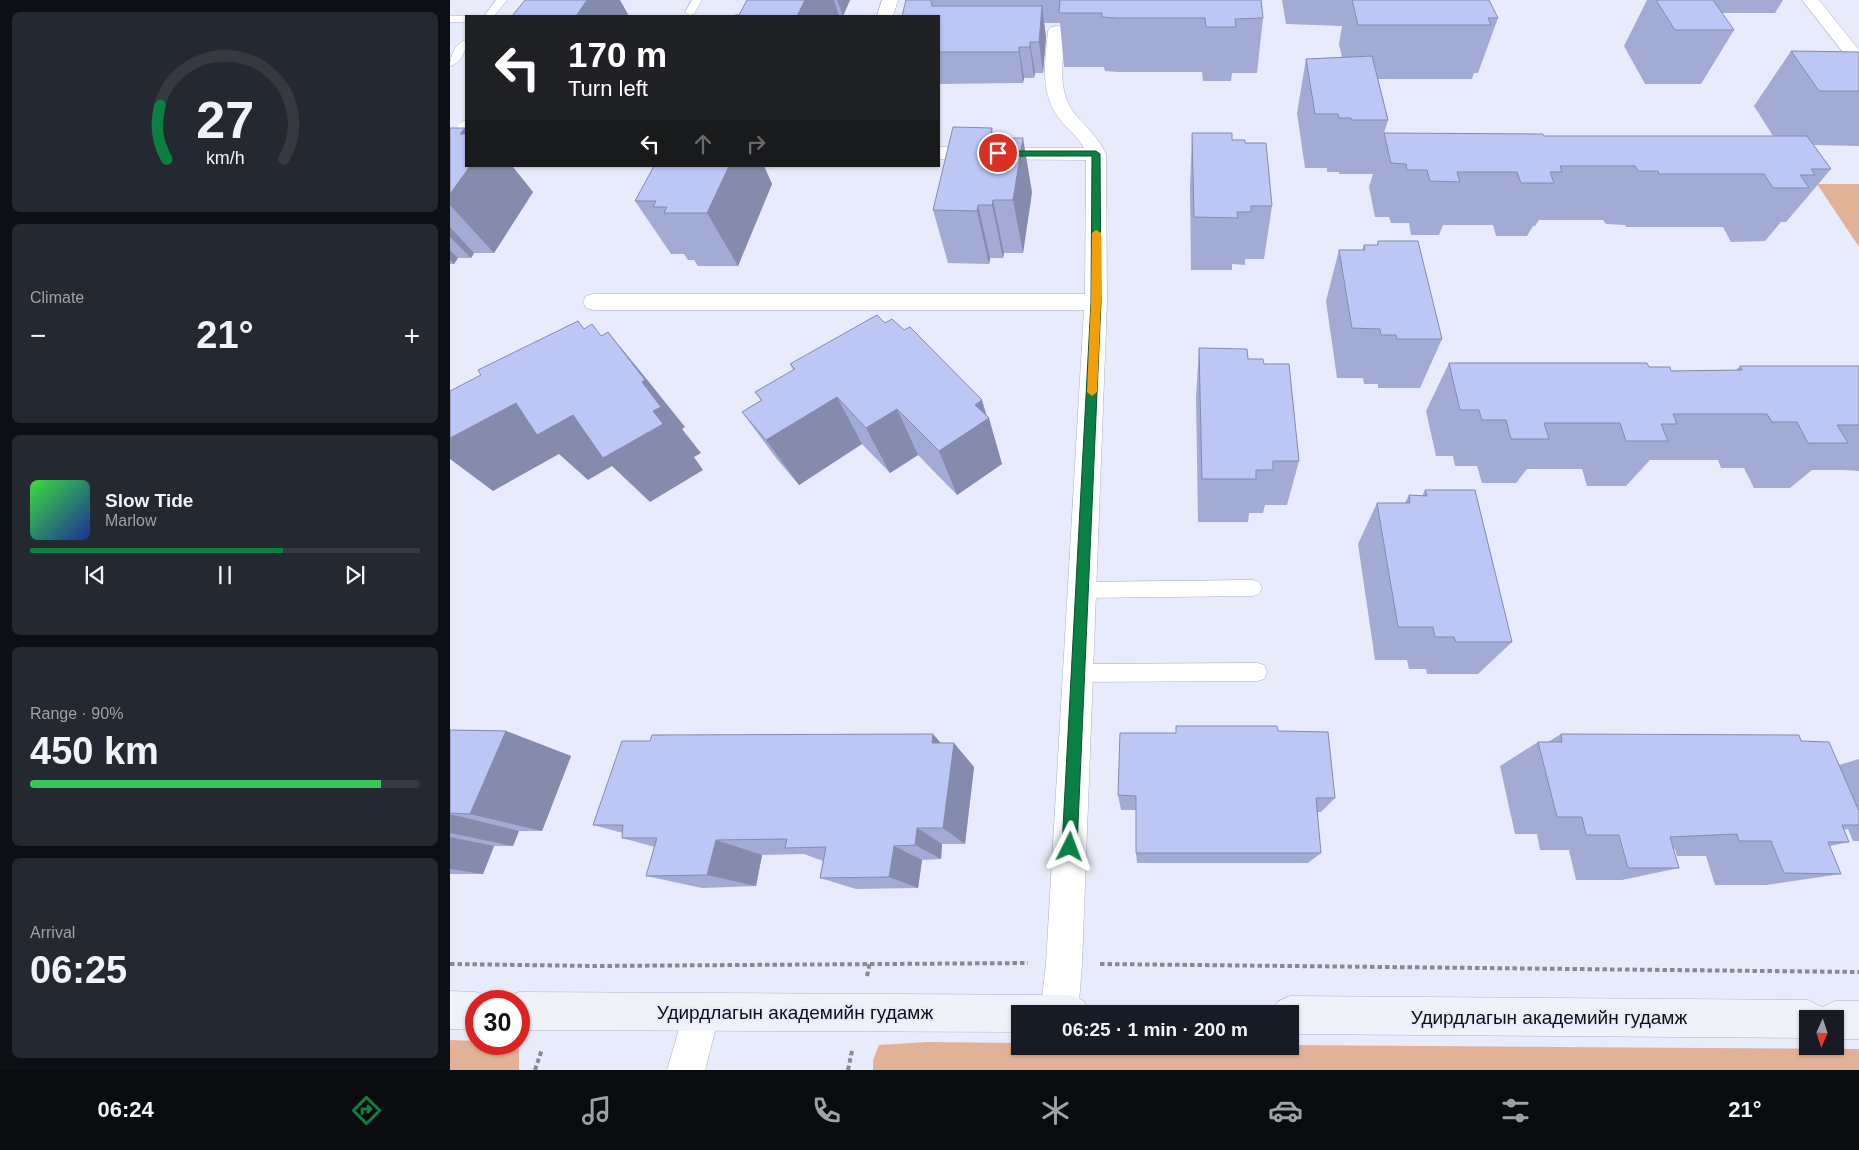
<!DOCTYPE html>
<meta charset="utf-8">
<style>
body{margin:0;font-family:Helvetica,sans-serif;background:#242831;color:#f1f3f6;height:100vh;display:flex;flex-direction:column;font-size:19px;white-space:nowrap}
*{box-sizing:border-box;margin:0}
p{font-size:16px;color:#9ea1a6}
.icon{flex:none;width:28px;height:28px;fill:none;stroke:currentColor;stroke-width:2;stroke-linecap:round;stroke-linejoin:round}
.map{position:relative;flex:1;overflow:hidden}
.panel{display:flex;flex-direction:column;gap:12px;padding:12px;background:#0d0f14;width:450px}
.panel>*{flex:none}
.banner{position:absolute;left:15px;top:15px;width:475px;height:152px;border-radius:0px;box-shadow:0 1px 4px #0004;background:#202124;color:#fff;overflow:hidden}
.needle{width:32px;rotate:183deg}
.tools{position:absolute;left:1349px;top:1010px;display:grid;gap:10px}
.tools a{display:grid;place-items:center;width:45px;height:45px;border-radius:0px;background:#171b24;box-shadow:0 1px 4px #0004;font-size:25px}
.speed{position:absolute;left:15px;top:990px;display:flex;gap:10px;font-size:25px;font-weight:700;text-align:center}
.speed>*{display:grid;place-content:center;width:65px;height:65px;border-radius:50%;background:#171b24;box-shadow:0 1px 4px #0004;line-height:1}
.speed .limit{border:8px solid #d22;background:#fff;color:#111}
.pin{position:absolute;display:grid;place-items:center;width:42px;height:42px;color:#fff;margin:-21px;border:2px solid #fff;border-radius:50%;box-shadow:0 1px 5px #0007}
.me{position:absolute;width:55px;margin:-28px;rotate:3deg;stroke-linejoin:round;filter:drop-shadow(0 0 4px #0008)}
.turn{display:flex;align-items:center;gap:18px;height:105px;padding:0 20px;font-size:22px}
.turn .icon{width:65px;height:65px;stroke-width:2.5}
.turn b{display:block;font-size:35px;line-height:42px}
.lanes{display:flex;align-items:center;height:48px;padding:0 20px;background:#0003;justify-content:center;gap:25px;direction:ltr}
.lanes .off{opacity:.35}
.big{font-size:38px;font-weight:700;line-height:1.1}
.panel .card{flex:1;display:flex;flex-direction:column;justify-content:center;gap:8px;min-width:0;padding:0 18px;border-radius:8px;background:#242831}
.panel .dial{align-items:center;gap:0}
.dial svg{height:130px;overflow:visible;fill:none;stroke:#363941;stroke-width:7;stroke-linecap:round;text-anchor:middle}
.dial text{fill:#f1f3f6;stroke:none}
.song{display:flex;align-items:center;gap:15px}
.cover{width:60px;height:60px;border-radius:8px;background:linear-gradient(135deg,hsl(120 70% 55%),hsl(230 70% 35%))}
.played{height:5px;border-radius:2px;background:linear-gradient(90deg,#0b8043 65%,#363941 65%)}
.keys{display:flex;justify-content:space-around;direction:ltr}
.heat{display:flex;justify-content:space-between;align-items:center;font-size:28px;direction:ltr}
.charge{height:8px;border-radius:4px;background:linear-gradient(90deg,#34c759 90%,#363941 0)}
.trip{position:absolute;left:561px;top:1005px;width:288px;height:50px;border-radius:0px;background:#171b24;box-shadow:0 1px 4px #0004;font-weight:700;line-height:50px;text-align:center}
.dock{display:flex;height:80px;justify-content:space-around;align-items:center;background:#090b0e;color:#9ea1a6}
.dock .icon{width:35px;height:35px}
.dock .current{color:#0b8043}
.dock b{font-size:22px;color:#f1f3f6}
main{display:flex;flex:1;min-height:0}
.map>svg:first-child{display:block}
.green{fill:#e2b298}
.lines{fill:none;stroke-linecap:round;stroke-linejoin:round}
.lane-casing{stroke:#aaafc7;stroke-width:1}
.street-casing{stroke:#aaafc7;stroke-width:1}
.secondary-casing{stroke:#aaafc7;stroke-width:1}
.path{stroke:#878996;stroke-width:4;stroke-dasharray:4.5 3;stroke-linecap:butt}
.lane{fill:#fff;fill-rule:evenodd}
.street{fill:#fff;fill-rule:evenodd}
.secondary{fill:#f0f2fa;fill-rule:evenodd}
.wall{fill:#a3abd4}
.shaded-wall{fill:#848bac}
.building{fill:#bdc7f6;stroke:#848bac}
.route{fill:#0b8043;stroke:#07532c}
.slow{fill:#f59e0b}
.labels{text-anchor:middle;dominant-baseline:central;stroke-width:4;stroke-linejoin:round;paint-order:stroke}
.near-street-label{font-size:19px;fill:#0e0f18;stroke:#e8ebfb}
</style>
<main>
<section class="panel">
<div class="card dial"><svg viewBox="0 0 100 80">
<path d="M14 69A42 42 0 1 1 86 69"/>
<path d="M14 69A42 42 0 0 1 10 36" stroke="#0b8043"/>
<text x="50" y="56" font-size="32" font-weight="700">27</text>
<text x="50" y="72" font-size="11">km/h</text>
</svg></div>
<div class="card"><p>Climate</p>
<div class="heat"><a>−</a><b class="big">21°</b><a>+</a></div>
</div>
<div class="card">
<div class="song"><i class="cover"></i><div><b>Slow Tide</b><p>Marlow</p></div></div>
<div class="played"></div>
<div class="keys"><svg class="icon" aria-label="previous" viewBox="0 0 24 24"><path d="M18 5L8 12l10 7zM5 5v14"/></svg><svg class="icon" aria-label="pause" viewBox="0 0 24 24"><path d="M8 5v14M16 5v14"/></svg><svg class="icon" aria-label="next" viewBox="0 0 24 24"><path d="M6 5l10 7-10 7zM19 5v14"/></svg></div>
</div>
<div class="card"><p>Range · 90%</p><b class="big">450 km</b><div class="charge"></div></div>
<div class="card"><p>Arrival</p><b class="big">06:25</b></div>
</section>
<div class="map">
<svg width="1409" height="1070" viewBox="0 0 1409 1070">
<rect width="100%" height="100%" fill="#e8ebfb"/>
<g class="green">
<path d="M1367,184H1409V247Z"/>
<path d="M0,1040L26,1041V1044H58L69,1049V1070H0Z"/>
<path d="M477,1042L570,1043V1046L840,1045L1409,1049V1070H423V1060L429,1045Z"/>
</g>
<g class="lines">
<defs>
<g id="lane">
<path d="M46,0H57L44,16H34Z"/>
<path d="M242,0H252L244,14L240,15L235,12Z"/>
<path d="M0,16H18L16,22H0Z"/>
<path d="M16,40C17,50 11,63 0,66C0,56 5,43 16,40Z"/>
<path d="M16,120V132L4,149L0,150C0,139 4,124 16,120Z"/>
<path d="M803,580L809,582L812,588L809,594L803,596L632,598L626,596L623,590L626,584L632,582Z"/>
<path d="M807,663L814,665L817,672L814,679L807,681L628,682L621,680L618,673L621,666L628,664Z"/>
</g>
<g id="street">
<path d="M432,0H448L443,16H427Z"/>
<path d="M1352,0H1369L1409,50V66L1403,65Z"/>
<path d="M607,26L613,27L616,31C613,59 606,90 625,114C637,128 648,137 656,154L657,302L632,964L628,1014H590L596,964L634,310H144L136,308L133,302L136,296L144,294H635L636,160L489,159V147L634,148C628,137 619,130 611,121C589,93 595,64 598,31L601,27Z"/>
<path d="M251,993L264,999L270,1012L255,1070H217L238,999Z"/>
</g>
<g id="secondary">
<path d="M0,991L26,992L39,998L41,1001H26V1030L0,1029Z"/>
<path d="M69,992L621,995L634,1001L640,1014H570V1032L69,1030V1001H54L56,998Z"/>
<path d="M840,996L1358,1000L1372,1007L1385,1001H1409V1039H1385V1019H1358V1038L840,1034V1014H822L827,1002Z"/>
</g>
</defs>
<use href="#lane" class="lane-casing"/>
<use href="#street" class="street-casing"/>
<use href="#secondary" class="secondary-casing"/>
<g class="path">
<path d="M0,964L145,966L578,963"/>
<path d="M650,964L1409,972"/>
<path d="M417,976L420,962"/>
<path d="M85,1070L92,1049"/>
<path d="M398,1070L402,1051"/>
</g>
<use href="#lane" class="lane"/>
<use href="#street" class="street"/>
<use href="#secondary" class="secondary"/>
</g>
<g class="wall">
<path d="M297,0H400L393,16H284L289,15Z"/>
<path d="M455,0H811L813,18L807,73H782L781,81H753L752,72H669L655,71L654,67H614L610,23H594L596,37L593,73H585L584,78H574L573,83L489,84V16L456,1Z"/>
<path d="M832,0H1039L1048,18L1028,73H1024L1022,79H928L938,120L934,133L1094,136H1323L1304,106L1341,51L1409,52V146L1364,145L1381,169L1336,222H1331L1315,241L1281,242L1273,227H1176L1175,225L1156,224L1153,220H1089L1085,226H1083L1077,236H1046L1043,225H993L989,235H961L959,223H941L939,217H925L919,187L923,174H889V172H877V168H855L847,113L856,59L892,57L889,44L892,26L836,24Z"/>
<path d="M1197,0H1333L1325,13H1272L1284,30L1251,84H1195L1174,46Z"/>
<path d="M0,128H15L16,130V166H62L83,192L44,253H24L21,258H8L4,264H0Z"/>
<path d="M542,128L543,134H553L554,138L582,192L573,253H554L553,258H540L539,264L498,263L483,210Z"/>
<path d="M742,133L782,140L795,143L822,206L814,259H795V265L782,264V270H741L740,187Z"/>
<path d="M204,166H314L322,184L288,266H248L244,260H238L234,254H221L185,201Z"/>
<path d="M928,241L992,339L970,388H928V384H914L913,378H887L876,301L889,250H912L914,245H927Z"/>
<path d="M435,323L454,330L532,400L552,464L507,495L468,455L440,473L412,444L349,485L326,458L292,412L311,401L305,392L343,370L340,364Z"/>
<path d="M749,348L798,359L814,364L849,461L837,505H815L813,513H799L798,522H748L746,397Z"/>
<path d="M999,363L1199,367L1221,371L1286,370L1290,366H1409V471L1394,470H1362L1340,488H1304L1294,468H1271L1268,460H1200L1176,486H1137L1132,469H1077L1066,483H1032L1027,466H1005L1003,456H986L976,411Z"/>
<path d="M975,490L1062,642L1028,674H977L976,669H959L957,660H925L908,544L927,503H955L959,495L972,496Z"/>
<path d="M0,730L56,731L121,756L92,831H69L63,846H44L33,874H0Z"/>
<path d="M828,731L885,798L871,812H867L871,853L858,863H687L686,853V810H671L668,795L725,733Z"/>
<path d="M1111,734L1351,741L1389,765L1409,759V841H1403L1398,829L1394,830L1399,842L1380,846L1391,874L1316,885H1265L1256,856H1227L1225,849H1223L1229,868L1172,880H1126L1119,850H1090L1087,834H1065L1050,766L1088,742H1098Z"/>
<path d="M491,743L524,767L515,844H492L491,859L472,860L468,888L406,889L370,878L373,861L354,854L312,855L306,886L252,888L196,876L205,847L172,838L173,833L143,825Z"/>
</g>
<g class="shaded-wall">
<path d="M137,0H170L179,16H126Z"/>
<path d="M355,0H384L389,16H347Z"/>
<path d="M387,0H400L393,16Z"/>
<path d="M592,6L596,37L593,73L589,42Z"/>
<path d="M580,42L585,73L584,78L580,47Z"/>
<path d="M569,47L574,78L573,83L569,52Z"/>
<path d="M15,128L16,130V142L10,134Z"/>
<path d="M573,138L582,192L573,253L563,200Z"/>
<path d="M20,166H62L83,192L44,253L0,205V194Z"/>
<path d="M279,166H314L322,184L288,266L257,213Z"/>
<path d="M543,200L554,253L553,258L542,205Z"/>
<path d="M528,205L540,258L539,264L527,211Z"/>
<path d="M0,227L24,253L21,258L0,237Z"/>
<path d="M0,250L8,258L4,264L0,260Z"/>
<path d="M158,332L199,382L235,427L232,429L251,453L244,457L253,470L200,502L162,466L138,480L109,454L43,491L0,459V438L66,403L123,415L203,411L192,382Z"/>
<path d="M387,397L412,444L349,485L316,440Z"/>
<path d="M532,400L537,419L539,418L552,464L507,495L489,451L525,405Z"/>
<path d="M447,409L468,455L440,473L416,428Z"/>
<path d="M56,731L121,756L92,831L20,814Z"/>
<path d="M483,734L502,756L504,743L524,767L515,844L493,828L482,743Z"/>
<path d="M0,814L69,831L63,846L0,833Z"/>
<path d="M467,828L492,844L491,859L465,845Z"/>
<path d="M0,837L44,846L33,874L0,869Z"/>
<path d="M266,840L312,855L306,886L257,875Z"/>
<path d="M444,846L472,860L468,888L439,877Z"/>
</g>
<g class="building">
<path d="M75,0H137L126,16H62Z"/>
<path d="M297,0H355L347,16H284L285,15H289Z"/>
<path d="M456,0H481L482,6H592L589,42H580V47H569V52H489V16H452Z"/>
<path d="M610,0H811L813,18L785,19L786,27H756L755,18H667L652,17V13H609Z"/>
<path d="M902,0H1039L1048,18H1038L1041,25H908Z"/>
<path d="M1206,0H1263L1284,30H1225Z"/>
<path d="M1341,51L1409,52V91H1369Z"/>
<path d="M922,56L938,120H902L901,118H889L888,114H865L856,59Z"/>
<path d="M503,127L542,128L541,134H553V138H573L563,200H543L542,205H528L527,211L483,210Z"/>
<path d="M0,128H15L10,134H16V166H20L0,194Z"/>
<path d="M742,133H782V140H795V143H816L822,206H801V212H787L788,218L744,217Z"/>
<path d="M934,133L1093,134L1094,136H1357L1381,169H1361L1365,175H1350L1359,188H1323L1314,174H1209L1208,171H1188L1185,166H1110L1112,172H1100L1104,183H1071L1067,172H1007L1010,182L980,181L977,170H957L956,164L941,163Z"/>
<path d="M204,166H279L257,213H214L217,207H203L206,201H185Z"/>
<path d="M928,241H968L992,339H947L946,335H931L930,329L902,328L889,250H915L914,245H928Z"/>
<path d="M427,315L435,323L442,319L454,330L460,327L532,400L525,405L539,418L489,451L447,409L416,428L387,397L316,440L292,412L312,400L305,392L345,369L340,364Z"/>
<path d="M128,321L134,329L142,324L151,336L158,332L195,380L192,382L211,407L203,411L213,424L153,458L123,415L87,435L66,403L0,438V391L31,375L28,370Z"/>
<path d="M749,348L797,349L798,359H813L814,364H839L849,461H823V470H806V479H752Z"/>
<path d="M999,363H1197L1199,367H1220L1221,371L1292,370L1290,366H1409V425H1387L1398,443H1358L1347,422H1322L1317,414H1223L1227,424H1211L1218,441H1176L1170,423H1094L1099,439H1061L1056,420H1032L1029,410H1010Z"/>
<path d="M975,490H1025L1062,642H1006L1004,637H985L983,627H948L927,503H960L959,495L977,496Z"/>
<path d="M726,726H827L828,731L878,732L885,798H866L871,853H686V796L668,795L670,733H726Z"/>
<path d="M0,730L56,731L20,814L0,813Z"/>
<path d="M483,734L482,743H504L493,828H467L465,845L444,846L439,877L370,878L376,847L335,848L337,839L266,840L257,875L196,876L207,838H172L173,825H143L172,741H200L202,735Z"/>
<path d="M1111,734L1349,735L1351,741L1379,742L1409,811V825H1392L1399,842H1378L1391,874L1334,873L1321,841H1289L1287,834L1220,837L1229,868H1178L1169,835H1136L1132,817H1107L1088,742H1112Z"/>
</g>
<path class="route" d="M545,151H646L650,154L651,302L627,847L624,852L620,854L615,852L612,847L641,302L642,156H548L545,155Z"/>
<path class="slow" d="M646,230L651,233V302L647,392L642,396L637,392L641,302L642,233Z"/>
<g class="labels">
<g class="near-street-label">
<text x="345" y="1012">Удирдлагын академийн гудамж</text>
<text x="1099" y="1017">Удирдлагын академийн гудамж</text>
</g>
</g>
</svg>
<div class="tools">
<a><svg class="needle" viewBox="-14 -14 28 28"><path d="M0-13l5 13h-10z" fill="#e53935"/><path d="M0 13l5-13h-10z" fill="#9ea1a6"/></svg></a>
</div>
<div class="speed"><div class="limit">30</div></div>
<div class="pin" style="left:548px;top:153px;background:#d93025"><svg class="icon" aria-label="arrive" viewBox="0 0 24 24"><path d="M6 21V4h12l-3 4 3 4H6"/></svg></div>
<svg class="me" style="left:620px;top:847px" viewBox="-20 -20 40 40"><path d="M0-17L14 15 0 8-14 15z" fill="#0b8043" stroke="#fff" stroke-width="4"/></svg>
<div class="trip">06:25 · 1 min · 200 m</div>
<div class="banner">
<div class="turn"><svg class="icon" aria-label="left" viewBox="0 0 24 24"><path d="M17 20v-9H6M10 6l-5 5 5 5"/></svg><div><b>170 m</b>Turn left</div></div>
<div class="lanes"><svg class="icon" aria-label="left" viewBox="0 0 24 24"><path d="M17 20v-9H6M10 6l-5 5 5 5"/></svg><svg class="icon off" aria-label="ahead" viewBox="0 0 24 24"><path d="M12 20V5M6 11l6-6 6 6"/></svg><svg class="icon off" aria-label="right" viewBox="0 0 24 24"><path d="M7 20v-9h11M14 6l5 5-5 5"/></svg></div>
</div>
</div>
</main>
<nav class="dock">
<b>06:24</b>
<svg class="icon current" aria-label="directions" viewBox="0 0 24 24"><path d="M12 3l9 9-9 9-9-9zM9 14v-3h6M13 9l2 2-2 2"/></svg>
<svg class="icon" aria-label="music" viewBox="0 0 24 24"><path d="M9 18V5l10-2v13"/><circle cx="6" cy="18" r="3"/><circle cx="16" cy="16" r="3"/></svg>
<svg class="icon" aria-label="phone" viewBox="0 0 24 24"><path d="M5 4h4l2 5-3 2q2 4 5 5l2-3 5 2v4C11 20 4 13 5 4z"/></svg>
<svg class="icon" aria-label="climate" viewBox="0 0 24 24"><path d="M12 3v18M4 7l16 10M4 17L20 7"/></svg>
<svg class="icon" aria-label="car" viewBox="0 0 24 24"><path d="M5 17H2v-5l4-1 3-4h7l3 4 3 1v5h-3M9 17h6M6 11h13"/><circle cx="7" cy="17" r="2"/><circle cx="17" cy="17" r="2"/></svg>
<svg class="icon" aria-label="filters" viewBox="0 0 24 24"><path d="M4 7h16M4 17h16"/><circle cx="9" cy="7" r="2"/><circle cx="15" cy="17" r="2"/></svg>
<b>21°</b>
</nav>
